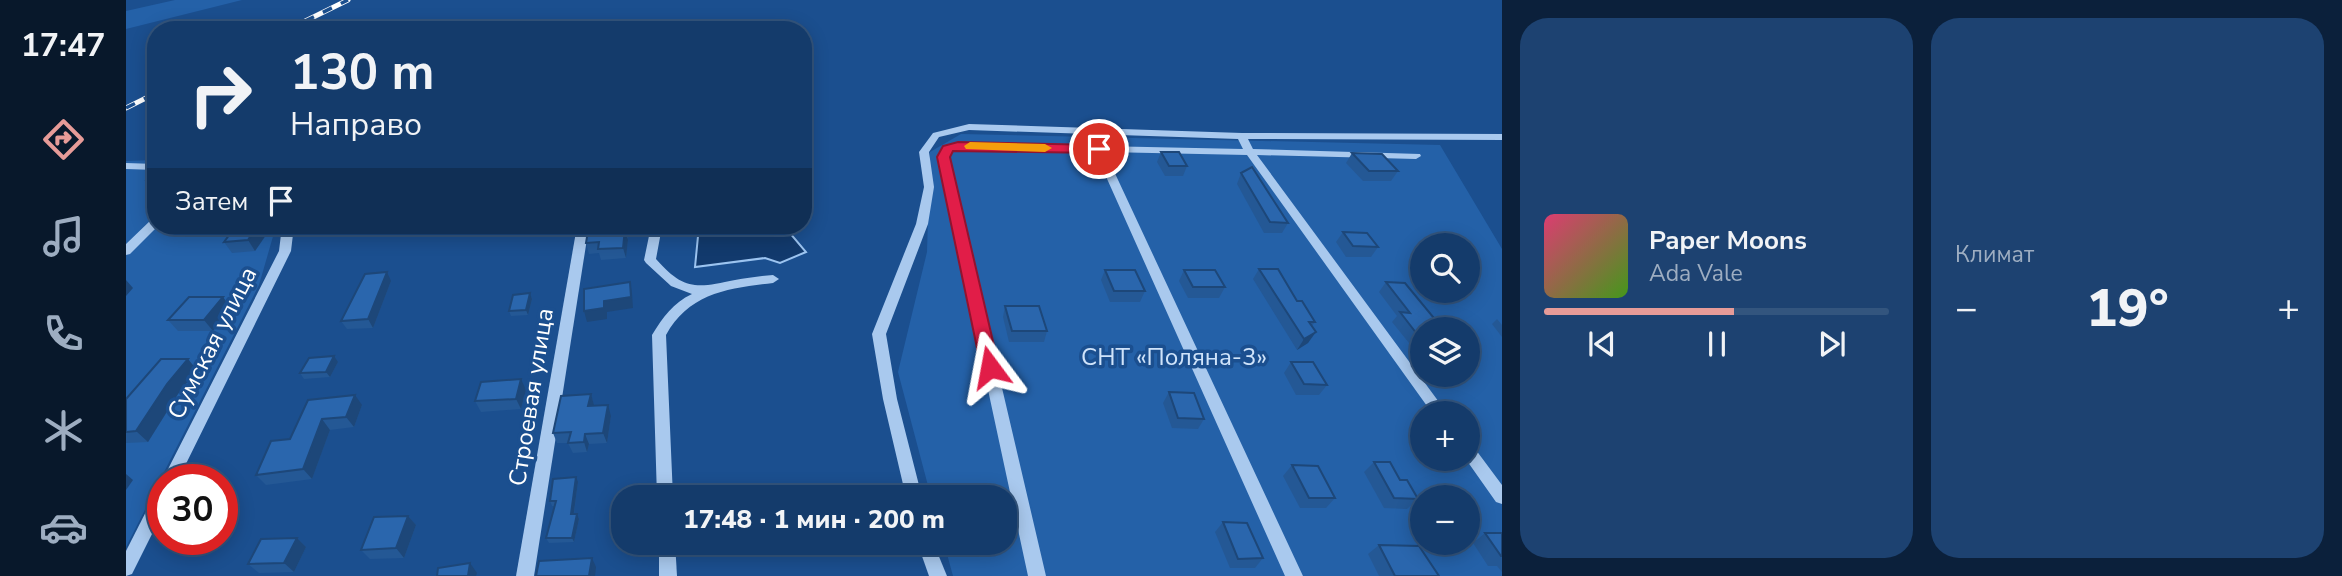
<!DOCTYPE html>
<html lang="ru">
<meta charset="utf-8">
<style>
body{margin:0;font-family:"Nunito Sans",sans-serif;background:#1d4271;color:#f1f3f6;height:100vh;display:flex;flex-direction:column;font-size:26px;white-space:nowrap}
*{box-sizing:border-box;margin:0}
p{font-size:23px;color:#9dadc1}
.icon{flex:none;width:38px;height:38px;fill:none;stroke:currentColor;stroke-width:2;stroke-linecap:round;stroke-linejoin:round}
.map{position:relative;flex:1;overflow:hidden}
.side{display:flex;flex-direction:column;gap:18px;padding:18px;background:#0b203b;width:840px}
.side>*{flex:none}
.guide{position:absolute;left:21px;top:21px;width:665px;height:214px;border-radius:28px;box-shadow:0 4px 18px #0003,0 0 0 2px #33557e;background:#143b6b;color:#f1f3f6;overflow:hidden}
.buttons{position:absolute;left:1284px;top:233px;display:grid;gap:14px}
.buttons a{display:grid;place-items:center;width:70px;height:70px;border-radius:50%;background:#143b6b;box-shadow:0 4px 18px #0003,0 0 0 2px #33557e;font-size:35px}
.speed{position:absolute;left:21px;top:464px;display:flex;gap:14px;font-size:35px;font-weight:700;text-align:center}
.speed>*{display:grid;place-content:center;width:91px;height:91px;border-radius:50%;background:#143b6b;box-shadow:0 4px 18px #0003,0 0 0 2px #33557e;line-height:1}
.speed .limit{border:10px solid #d22;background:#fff;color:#111}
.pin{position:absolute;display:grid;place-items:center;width:60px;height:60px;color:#fff;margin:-30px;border:4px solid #fff;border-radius:50%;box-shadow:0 2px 7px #0007}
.me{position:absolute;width:77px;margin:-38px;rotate:347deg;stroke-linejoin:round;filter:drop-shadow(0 0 5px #0008)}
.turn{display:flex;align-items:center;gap:24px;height:147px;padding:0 28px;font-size:32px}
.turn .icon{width:91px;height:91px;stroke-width:2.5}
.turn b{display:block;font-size:49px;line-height:60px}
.then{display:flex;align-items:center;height:66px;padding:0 28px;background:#0003;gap:14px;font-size:26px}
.big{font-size:52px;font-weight:800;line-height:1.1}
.side .widget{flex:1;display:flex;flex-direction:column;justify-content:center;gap:10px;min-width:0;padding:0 24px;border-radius:28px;background:#1d4271}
.song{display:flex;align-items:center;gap:21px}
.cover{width:84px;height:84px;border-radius:10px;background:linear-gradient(135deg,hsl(340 70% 55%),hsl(100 70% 35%))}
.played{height:7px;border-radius:4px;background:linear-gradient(90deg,#e69b98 55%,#33557e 55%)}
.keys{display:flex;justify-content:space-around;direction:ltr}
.heat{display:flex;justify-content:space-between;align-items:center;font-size:38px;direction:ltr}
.side .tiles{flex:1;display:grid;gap:18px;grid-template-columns:repeat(2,1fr)}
.trip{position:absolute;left:485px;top:485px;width:406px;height:70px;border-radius:28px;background:#143b6b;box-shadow:0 4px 18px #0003,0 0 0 2px #33557e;font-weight:800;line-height:70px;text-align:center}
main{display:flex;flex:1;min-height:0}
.tabs{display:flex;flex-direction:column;width:126px;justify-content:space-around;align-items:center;background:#08182b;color:#9dadc1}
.tabs .icon{width:49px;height:49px}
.tabs .current{color:#e69b98}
.tabs b{font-size:32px;color:#f1f3f6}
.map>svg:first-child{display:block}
.green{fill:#2461a8;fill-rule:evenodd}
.water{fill:#123a6d;stroke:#9cc4f0;stroke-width:2}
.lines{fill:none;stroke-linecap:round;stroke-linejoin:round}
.minor{fill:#a9c9ee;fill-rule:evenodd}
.rail-casing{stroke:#fff;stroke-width:5}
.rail{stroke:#1b4f8f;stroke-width:3.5;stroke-dasharray:10;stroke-linecap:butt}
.wall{fill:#245895}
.shaded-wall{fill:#1d4779}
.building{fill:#2a66ad;stroke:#1d4779;stroke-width:2}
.route{fill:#e11d48;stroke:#92132f;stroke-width:2}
.slow{fill:#f59e0b}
.labels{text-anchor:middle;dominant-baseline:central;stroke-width:7;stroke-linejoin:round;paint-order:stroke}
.street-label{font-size:24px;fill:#fff;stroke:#1b4f8f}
.park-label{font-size:24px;fill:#cfe3fa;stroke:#1b4f8f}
</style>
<main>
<nav class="tabs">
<b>17:47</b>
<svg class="icon current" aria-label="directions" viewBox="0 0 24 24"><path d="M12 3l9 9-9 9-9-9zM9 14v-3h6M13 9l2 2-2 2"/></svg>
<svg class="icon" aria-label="music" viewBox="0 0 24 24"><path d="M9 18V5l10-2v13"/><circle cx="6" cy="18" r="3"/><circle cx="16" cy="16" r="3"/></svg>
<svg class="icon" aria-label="phone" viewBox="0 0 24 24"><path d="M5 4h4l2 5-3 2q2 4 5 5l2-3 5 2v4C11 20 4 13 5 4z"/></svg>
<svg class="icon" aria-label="climate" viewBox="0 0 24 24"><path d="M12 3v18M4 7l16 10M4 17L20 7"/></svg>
<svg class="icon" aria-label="car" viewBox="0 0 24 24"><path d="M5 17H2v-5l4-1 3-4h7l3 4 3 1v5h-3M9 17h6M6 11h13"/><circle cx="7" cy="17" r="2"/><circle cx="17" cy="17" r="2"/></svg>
</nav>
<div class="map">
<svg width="1376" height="576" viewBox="0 0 1376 576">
<rect width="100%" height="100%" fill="#1b4f8f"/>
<g class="green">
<path d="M49,0H116L0,29V11Z"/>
<path d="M835,134L1314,145L1376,249V576H827L818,543L878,542V497H805L772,372L801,252L804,152ZM1297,245H1342V290H1297ZM1297,329H1342V374H1297ZM1297,413H1342V458H1297ZM1297,497H1342V542H1297Z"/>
<path d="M30,160V226H150L133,285L0,547V161Z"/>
</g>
<path class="water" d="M573,226H658L680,252L654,263L639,258L569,267Z"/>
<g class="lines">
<g class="minor">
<path d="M843,124L1116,133L1376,134V140L1122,139L1127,149L1294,154L1295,156L1290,159L1131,155L1321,413H1306L1121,155L979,152L1177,576H1159L969,152L832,149L825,151L822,157L920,576H902L812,157L818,147L832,143L1117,149L1112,139L843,130L813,137L803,152L808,187L802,224L760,334L771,399L796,497H780L757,399L746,334L790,224L798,187L793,152L807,133Z"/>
<path d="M0,163L30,164V170L0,169Z"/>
<path d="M30,218V226H32L4,254L0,255V244L26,219Z"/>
<path d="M156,226H168L165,251L52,480H37V481L36,480L39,475L153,251Z"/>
<path d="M451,226H463L408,576H390Z"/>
<path d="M529,228L535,232L530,259C558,291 571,288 609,280C621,278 634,276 647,275L653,279L647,283C603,288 563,293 540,335L547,497H531L526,335C537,317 547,303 566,294L545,286L520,263L518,260L523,236L483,238L477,234L483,230Z"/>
<path d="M1342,445L1347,446L1376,485V504L1370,502L1339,458H1342Z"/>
<path d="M37,488V512L6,574L0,576V551L31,490Z"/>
<path d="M533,542H549L551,576H533Z"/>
<path d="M791,542H807L821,576H803Z"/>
</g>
<defs>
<g id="rail">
<path d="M161,30L222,0"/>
<path d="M0,108L30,93"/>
</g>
</defs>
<use href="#rail" class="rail-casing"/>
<use href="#rail" class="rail"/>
</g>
<g class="wall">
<path d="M1035,152L1061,166L1057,176H1039L1031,162Z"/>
<path d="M1226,153L1272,171L1265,181H1237L1220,163Z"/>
<path d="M30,172V190L21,180Z"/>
<path d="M1115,173L1162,223L1156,233H1138L1111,184Z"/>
<path d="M110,226H134L140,235L129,251L106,253L98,242Z"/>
<path d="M464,226H502V228L465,229Z"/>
<path d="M499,229L502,240L500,258L475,260L473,253L463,254L460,243Z"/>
<path d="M1217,232L1252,247L1245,257H1220L1210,242Z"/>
<path d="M1133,269L1171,301L1189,322L1186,326L1182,343L1171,350L1127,279Z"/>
<path d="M979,270L1019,291L1014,302H984L975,280Z"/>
<path d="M1058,270L1099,287L1093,298H1062L1053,281Z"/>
<path d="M265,281L247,328L221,329L215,321Z"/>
<path d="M1260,282L1297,329V343H1283L1266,322L1271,316L1253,292Z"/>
<path d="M404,293L406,299L402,315L385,316L383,311Z"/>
<path d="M879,306L921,331L918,342H883L877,317Z"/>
<path d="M105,308L87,331H52L42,320Z"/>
<path d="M1371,319L1376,325V337L1366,324Z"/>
<path d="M212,362L204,377L178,379L174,373Z"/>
<path d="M1165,362L1201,385L1193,395H1170L1158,373Z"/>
<path d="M71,370L52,394L22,442L0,443V399Z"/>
<path d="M400,390L395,409L355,412L349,401Z"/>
<path d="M1043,392L1078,419L1072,429L1046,428L1037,403Z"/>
<path d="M465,394L468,406L485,416L481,443L463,444L461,452L447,453L442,443H431L427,433Z"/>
<path d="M182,400L236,405L228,427L204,430L186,479L140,485L130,475L164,439Z"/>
<path d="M1248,462L1274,480L1292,499L1281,509L1258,508L1238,472Z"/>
<path d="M1166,465L1209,498L1200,508H1174L1157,476Z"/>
<path d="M452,482L448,514H451L453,519L448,542L423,543L420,538L428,506H426L424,501Z"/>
<path d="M282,516L290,525L278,558L244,559L235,550Z"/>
<path d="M1097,522L1137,558L1129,568H1104L1089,532Z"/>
<path d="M1359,533H1376V572L1371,566H1362L1347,543Z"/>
<path d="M171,538L180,547L168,572L133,573L122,564Z"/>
<path d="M1253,545L1313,576H1253L1242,554Z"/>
</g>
<g class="shaded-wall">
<path d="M131,226H134L140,235L129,251L122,240Z"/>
<path d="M499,229L502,240L500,258L497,248Z"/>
<path d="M261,272L265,281L247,328L242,319Z"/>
<path d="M0,280L7,288L0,296Z"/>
<path d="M504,282L506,293L507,308L481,312V319L461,322L458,311L478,301Z"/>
<path d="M404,293L406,299L402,315L400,310Z"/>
<path d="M97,297L105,308L87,331L78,320Z"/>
<path d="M1190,332L1182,343L1171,350L1178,339Z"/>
<path d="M208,356L212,362L204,377L200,372Z"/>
<path d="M62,359L71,370L52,394L22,442L10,431L41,384Z"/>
<path d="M395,379L400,390L395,409L390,399Z"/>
<path d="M465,394L468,405L466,417L462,406Z"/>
<path d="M229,395L236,405L228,427L220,417Z"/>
<path d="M482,405L485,416L481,443L477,433Z"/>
<path d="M196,419L204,430L186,479L177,469Z"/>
<path d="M459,434L463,444L461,452L458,442Z"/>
<path d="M0,474L7,480L0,490Z"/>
<path d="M450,477L452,482L447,519L445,514Z"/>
<path d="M451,514L453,519L448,542L446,538Z"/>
<path d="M282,516L290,525L278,558L270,548Z"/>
<path d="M171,538L180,547L168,572L158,563Z"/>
<path d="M466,558L470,567L469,576H463Z"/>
<path d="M344,563L351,573L350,576H342Z"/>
</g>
<g class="building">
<path d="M1035,152H1053L1061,166H1043Z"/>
<path d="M1226,153L1256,154L1272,171H1243Z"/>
<path d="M1126,167L1162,223L1144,222L1115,173Z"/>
<path d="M30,172V180H21Z"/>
<path d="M110,226H131L122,240L98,242Z"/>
<path d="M499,229L497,248L472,249L473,242L460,243L462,231Z"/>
<path d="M1217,232L1241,233L1252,247L1227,246Z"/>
<path d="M1133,269H1152L1171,301H1176L1189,322H1183L1190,332L1178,339Z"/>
<path d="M979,270H1009L1019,291H988Z"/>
<path d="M1058,270H1089L1099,287H1067Z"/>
<path d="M261,272L242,319L215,321L239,274Z"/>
<path d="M504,282L505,297L478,301V308L458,311V289Z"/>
<path d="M1260,282L1279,283L1317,329H1297V333L1291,334L1274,312L1284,313Z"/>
<path d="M404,293L400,310L383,311L387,295Z"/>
<path d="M63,297H97L78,320H42Z"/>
<path d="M879,306H913L921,331H886Z"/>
<path d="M208,356L200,372L174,373L183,358Z"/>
<path d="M35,359H62L41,384L10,431L0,432V399Z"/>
<path d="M1165,362H1187L1201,385L1178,384Z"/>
<path d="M395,379L390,399L349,401L355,382Z"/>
<path d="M1043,392L1068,393L1078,419L1052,418Z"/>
<path d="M465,394L462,406L482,405L477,433L459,434L458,442L442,443L445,432L427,433L435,396Z"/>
<path d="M229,395L220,417L196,419L177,469L130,475L145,441L164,439L182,400Z"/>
<path d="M1248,462H1264L1274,480H1281L1292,499L1268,498Z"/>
<path d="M1166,465L1192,466L1209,498H1183Z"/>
<path d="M450,477L445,514H451L446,538H420L430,501H424L427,479Z"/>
<path d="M282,516L270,548L235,550L248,517Z"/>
<path d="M1097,522L1121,523L1137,558L1112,559Z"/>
<path d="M1359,533H1376V556H1375Z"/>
<path d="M171,538L158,563L122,564L135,539Z"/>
<path d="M1253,545L1293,546L1313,576H1269Z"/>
<path d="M466,558L463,576H410L413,561Z"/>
<path d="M344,563L342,576H311L312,568Z"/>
</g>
<path class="route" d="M832,142L973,145L979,149L973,153L827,151L824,157L873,367L870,371H858L855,367L811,157L817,146Z"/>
<path class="slow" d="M844,142L919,144L926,148L919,152L840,149L838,146Z"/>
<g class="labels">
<g class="street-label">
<text transform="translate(86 343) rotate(-63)">Сумская улица</text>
<text transform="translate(405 397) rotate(-81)">Строевая улица</text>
</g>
<g class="park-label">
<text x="1048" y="357">СНТ «Поляна-3»</text>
</g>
</g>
</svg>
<div class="buttons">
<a><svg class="icon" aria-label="search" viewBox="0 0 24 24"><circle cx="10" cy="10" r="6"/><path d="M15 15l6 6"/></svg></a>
<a><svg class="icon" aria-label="layers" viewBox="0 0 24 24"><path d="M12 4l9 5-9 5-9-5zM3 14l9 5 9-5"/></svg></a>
<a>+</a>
<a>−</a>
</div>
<div class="speed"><div class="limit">30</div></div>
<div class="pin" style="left:973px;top:149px;background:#d93025"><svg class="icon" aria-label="arrive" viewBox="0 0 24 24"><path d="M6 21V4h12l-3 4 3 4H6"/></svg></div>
<svg class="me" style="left:864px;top:367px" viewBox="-20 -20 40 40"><path d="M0-17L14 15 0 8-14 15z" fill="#e11d48" stroke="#fff" stroke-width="4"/></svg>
<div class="trip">17:48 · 1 мин · 200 m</div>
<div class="guide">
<div class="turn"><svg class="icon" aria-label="right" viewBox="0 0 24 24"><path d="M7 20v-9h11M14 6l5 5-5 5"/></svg><div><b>130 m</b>Направо</div></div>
<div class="then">Затем<svg class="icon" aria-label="arrive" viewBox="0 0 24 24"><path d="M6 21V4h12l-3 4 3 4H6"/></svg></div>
</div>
</div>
<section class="side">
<div class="tiles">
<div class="widget">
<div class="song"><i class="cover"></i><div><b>Paper Moons</b><p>Ada Vale</p></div></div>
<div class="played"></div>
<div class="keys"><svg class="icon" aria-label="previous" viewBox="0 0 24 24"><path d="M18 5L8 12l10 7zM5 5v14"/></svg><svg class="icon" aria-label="pause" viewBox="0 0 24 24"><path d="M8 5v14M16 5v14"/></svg><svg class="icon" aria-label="next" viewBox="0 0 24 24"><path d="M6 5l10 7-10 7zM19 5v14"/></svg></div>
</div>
<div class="widget"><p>Климат</p>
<div class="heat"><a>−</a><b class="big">19°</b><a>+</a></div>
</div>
</div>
</section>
</main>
